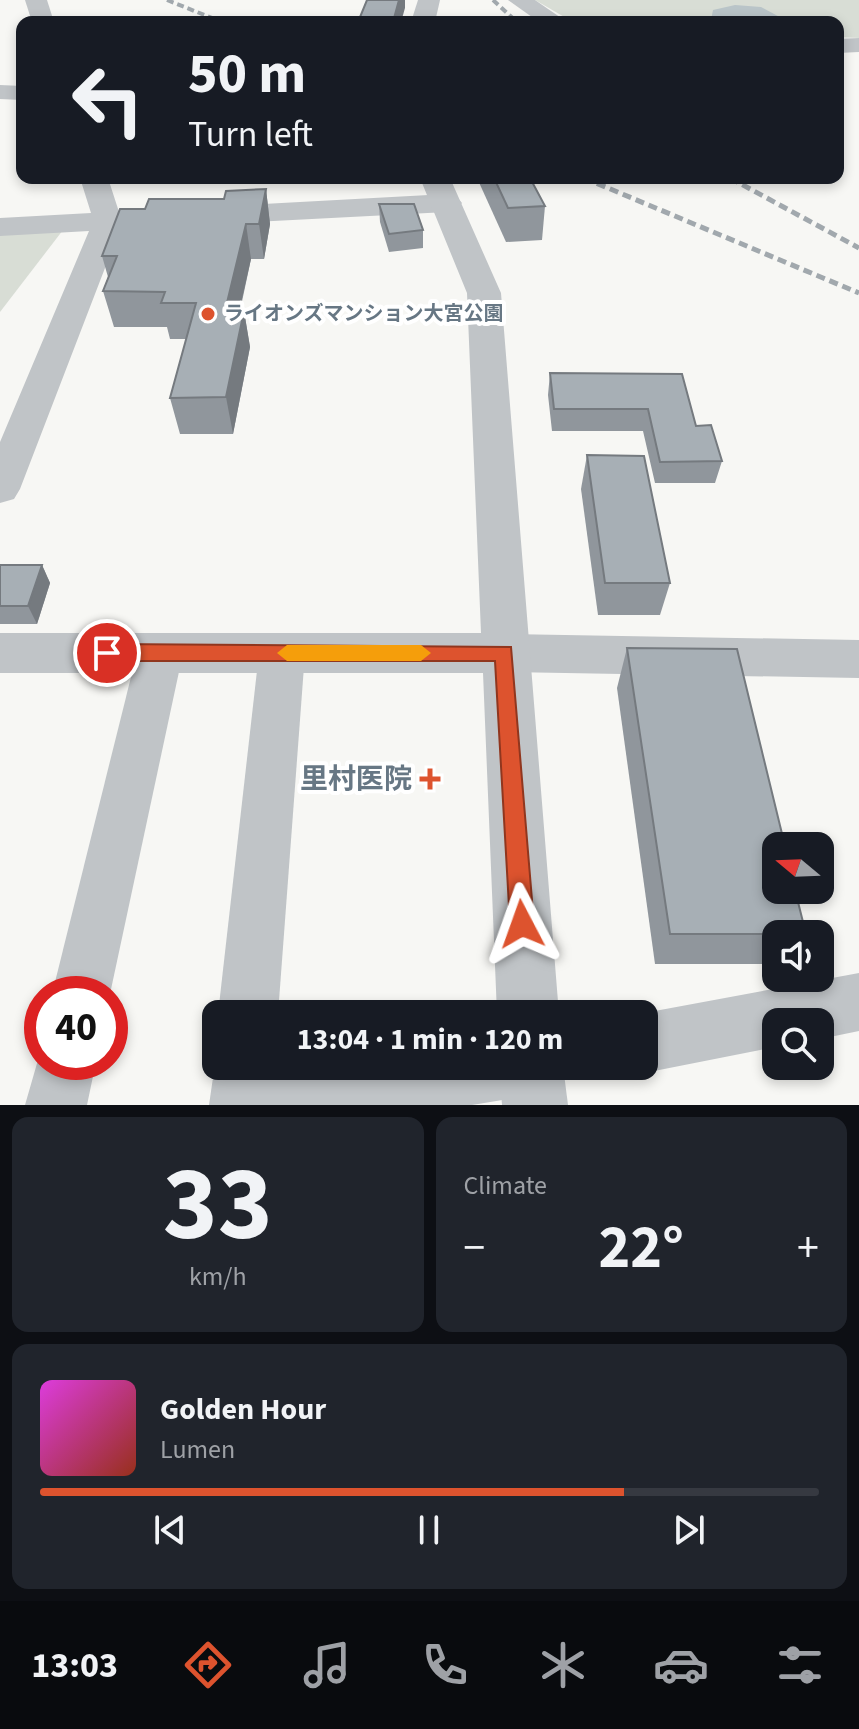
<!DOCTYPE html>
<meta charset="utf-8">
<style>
body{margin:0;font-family:"Source Sans 3","Noto Sans JP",sans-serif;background:#20242c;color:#f1f3f6;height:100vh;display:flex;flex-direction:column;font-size:30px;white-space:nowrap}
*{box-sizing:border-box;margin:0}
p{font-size:26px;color:#9ea1a6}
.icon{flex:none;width:44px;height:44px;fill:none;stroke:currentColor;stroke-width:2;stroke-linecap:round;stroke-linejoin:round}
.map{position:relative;height:1105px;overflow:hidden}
.panel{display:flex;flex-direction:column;gap:12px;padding:12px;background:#0d0f14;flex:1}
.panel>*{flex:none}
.top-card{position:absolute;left:16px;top:16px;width:828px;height:168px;border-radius:16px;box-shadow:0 4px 12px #0003;background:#171b24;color:#f1f3f6;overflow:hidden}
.needle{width:52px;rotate:289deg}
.buttons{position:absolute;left:762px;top:832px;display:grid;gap:16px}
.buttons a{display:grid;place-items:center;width:72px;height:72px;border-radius:16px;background:#171b24;box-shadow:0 4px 12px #0003;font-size:40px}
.speed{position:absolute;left:24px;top:976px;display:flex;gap:16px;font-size:40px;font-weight:700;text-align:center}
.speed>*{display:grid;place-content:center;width:104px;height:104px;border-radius:50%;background:#171b24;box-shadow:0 4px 12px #0003;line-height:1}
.speed .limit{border:12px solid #d22;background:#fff;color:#111}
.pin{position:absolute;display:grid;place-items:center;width:68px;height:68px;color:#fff;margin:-34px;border:4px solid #fff;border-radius:50%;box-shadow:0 2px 8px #0007}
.me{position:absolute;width:88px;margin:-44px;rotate:356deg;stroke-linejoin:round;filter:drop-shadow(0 0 6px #0008)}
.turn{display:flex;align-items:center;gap:28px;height:168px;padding:0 40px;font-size:36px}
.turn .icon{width:104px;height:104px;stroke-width:2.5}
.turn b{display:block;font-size:56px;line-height:68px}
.big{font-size:60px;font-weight:700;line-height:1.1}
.panel .tile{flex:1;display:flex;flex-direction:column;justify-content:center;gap:12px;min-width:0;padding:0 28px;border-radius:16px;background:#20242c}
.panel .dial{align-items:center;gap:0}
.dial b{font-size:104px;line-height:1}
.song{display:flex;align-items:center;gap:24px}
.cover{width:96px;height:96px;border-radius:12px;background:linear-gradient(135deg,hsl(300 70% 55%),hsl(10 70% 35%))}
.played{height:8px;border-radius:4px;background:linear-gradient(90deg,#dd532e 75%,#363941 75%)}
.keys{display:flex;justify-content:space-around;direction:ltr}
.heat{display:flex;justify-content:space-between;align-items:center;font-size:44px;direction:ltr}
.panel .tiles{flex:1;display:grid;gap:12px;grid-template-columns:1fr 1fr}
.tile:last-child{grid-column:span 2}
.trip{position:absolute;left:202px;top:1000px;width:456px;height:80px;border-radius:16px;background:#171b24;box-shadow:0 4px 12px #0003;font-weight:700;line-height:80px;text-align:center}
.tabs{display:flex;height:128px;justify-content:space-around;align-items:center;background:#090b0e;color:#9ea1a6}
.tabs .icon{width:56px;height:56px}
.tabs .active{color:#dd532e}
.tabs b{font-size:36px;color:#f1f3f6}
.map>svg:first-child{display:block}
.green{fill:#d8ddd5}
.water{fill:#b9c4c8}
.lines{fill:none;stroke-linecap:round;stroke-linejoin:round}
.minor{fill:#c0c4c7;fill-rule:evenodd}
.tertiary{fill:#c0c4c7;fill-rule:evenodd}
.rail-far1{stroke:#a1a8ad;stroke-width:4;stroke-dasharray:7 4;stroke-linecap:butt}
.rail{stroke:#a1a8ad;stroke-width:5;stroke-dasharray:9 5;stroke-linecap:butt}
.wall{fill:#90969c}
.shaded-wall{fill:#757a7f}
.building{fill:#a7afb5;stroke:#757a7f;stroke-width:2}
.route{fill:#dd532e;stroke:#90361e;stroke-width:2}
.slow{fill:#f59e0b}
.poi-dot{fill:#dd532e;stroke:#fff;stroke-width:3}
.labels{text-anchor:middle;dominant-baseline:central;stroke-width:8;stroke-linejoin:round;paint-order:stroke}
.far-poi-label{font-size:20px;font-weight:bold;fill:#677784;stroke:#fff;text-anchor:start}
.near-poi-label{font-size:28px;font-weight:bold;fill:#677784;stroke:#fff;text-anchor:end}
</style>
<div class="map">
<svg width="859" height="1105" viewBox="0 0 859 1105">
<rect width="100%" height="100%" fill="#f7f7f4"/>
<g class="green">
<path d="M535,0H859V38L838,37V22H573Z"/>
<path d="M63,230L0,312V233Z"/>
</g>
<path class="water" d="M735,5L761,7L789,22L711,20L713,10Z"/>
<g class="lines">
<g class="minor">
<path d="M25,0H47L54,22H32Z"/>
<path d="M0,85L22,86V100L0,99Z"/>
<path d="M80,178H108L119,212L447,194L457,197L462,203L457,209L447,212L120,229L20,489L14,499L0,503V442L89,231L0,236V218L91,213Z"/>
<path d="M160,634L176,640L183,653L110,994H52L137,653L144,640Z"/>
<path d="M282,634L298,640L305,653L278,1014H218L259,653L266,640Z"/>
<path d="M504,634L859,640V678L504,672L488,666L481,653L488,640Z"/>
<path d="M859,973V1031L820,1039V1022H776V1047L644,1073L627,1066H644V1013Z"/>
<path d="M42,1046V1062H96L87,1105H25Z"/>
<path d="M216,1057V1066H274L273,1080L289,1074L336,1066H552L543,1088L521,1097L472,1105H209Z"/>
</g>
<g class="tertiary">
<path d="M418,0H440L435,22H411Z"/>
<path d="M508,0H535L567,22H539Z"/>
<path d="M859,38V52L838,53V39Z"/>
<path d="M420,178H450L501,293L559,1014H497L483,673H0V633H481L467,293Z"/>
<path d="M499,1066H563L568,1105H502Z"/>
</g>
<g class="rail-far1">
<path d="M167,0L222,22"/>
<path d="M493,0L517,22"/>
</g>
<g class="rail">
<path d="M584,178L859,293"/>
<path d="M730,178L859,248"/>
</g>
</g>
<g class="wall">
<path d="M477,178H530L545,206L542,240L506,242Z"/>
<path d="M266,189L270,224L264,259H251L240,311H244L250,347L233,434H180L170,398L186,339H170L167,327H114L103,291L108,277L102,256L145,209L224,199Z"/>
<path d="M379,204L423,230V248L389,252L380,222Z"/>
<path d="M550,373L696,426L722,461L715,483H655L643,431H552L548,395Z"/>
<path d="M587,455L670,583L660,615H598L581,489Z"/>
<path d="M0,565H42L50,583L37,624H0Z"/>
<path d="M627,648L776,934V964H655L617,688Z"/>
</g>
<g class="shaded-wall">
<path d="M399,0H405V8L401,22H393Z"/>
<path d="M266,189L270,224L264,259L259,224Z"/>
<path d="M246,224L251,259L231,347L225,311Z"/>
<path d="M244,311L250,347L233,434L226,397Z"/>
<path d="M42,565L50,583L37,624L28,606Z"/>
</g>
<g class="building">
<path d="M367,0H399L393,22H358Z"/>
<path d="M494,178H530L545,206L508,208Z"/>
<path d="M266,189L259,224H246L225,311H244L226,397L170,398L196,303H161L165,292L103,291L117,256H102L120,209H145L149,199H224L226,191Z"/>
<path d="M379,204H414L423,230L389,234Z"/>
<path d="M550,373L682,374L696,426L711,425L722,461L660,462L648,409H554Z"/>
<path d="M587,455L644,456L670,583H605Z"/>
<path d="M0,565H42L28,606H0Z"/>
<path d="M627,648L737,649L785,846H776V890H795L806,934H670Z"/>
</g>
<path class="route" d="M107,644L511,647L534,924L531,932L522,936L513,932L510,924L495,661H107L97,653Z"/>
<path class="slow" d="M287,645H421L431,653L421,661H287L277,653Z"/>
<g class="poi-dot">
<circle cx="208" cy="314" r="8"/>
<path d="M426 767h8v8h8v8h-8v8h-8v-8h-8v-8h8z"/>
</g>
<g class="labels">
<g class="far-poi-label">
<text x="224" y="314">ライオンズマンション大宮公園</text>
</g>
<g class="near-poi-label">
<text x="412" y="779">里村医院</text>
</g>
</g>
</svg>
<div class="buttons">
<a><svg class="needle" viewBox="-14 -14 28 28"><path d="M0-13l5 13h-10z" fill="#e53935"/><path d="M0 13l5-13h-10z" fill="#9ea1a6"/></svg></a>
<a><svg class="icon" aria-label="sound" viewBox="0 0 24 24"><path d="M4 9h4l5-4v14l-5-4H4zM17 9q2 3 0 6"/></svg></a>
<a><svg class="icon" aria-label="search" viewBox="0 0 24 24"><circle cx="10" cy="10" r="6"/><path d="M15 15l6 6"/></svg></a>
</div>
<div class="speed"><div class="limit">40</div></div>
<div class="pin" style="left:107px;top:653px;background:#d93025"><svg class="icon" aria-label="arrive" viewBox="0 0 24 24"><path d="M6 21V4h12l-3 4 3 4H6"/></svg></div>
<svg class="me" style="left:522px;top:924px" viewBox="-20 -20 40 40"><path d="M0-17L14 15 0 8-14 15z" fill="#dd532e" stroke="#fff" stroke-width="4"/></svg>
<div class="trip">13:04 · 1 min · 120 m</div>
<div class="top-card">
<div class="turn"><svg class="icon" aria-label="left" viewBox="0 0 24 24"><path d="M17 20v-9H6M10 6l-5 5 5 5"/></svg><div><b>50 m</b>Turn left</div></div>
</div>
</div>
<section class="panel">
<div class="tiles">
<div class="tile dial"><b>33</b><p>km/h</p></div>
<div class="tile"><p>Climate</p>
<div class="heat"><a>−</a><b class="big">22°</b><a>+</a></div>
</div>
<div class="tile">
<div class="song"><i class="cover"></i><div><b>Golden Hour</b><p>Lumen</p></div></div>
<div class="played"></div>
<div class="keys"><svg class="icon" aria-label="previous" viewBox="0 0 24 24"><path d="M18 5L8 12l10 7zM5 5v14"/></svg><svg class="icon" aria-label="pause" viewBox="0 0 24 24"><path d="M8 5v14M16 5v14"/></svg><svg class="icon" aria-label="next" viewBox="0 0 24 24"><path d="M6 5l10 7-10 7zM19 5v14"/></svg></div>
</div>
</div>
</section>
<nav class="tabs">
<b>13:03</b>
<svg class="icon active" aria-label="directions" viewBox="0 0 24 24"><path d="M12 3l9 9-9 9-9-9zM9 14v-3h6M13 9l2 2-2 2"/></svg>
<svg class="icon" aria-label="music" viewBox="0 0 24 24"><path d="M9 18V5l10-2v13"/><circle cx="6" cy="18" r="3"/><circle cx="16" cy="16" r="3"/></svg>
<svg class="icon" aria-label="phone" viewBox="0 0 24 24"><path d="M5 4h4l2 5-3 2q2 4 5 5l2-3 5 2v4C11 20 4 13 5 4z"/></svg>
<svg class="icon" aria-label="climate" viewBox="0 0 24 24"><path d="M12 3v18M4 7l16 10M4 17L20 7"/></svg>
<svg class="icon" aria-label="car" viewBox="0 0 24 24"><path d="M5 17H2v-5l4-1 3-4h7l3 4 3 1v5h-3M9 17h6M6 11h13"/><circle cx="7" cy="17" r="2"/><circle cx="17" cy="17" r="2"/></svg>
<svg class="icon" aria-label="filters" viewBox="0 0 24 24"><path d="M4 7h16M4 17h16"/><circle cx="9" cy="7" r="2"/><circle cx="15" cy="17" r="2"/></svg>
</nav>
